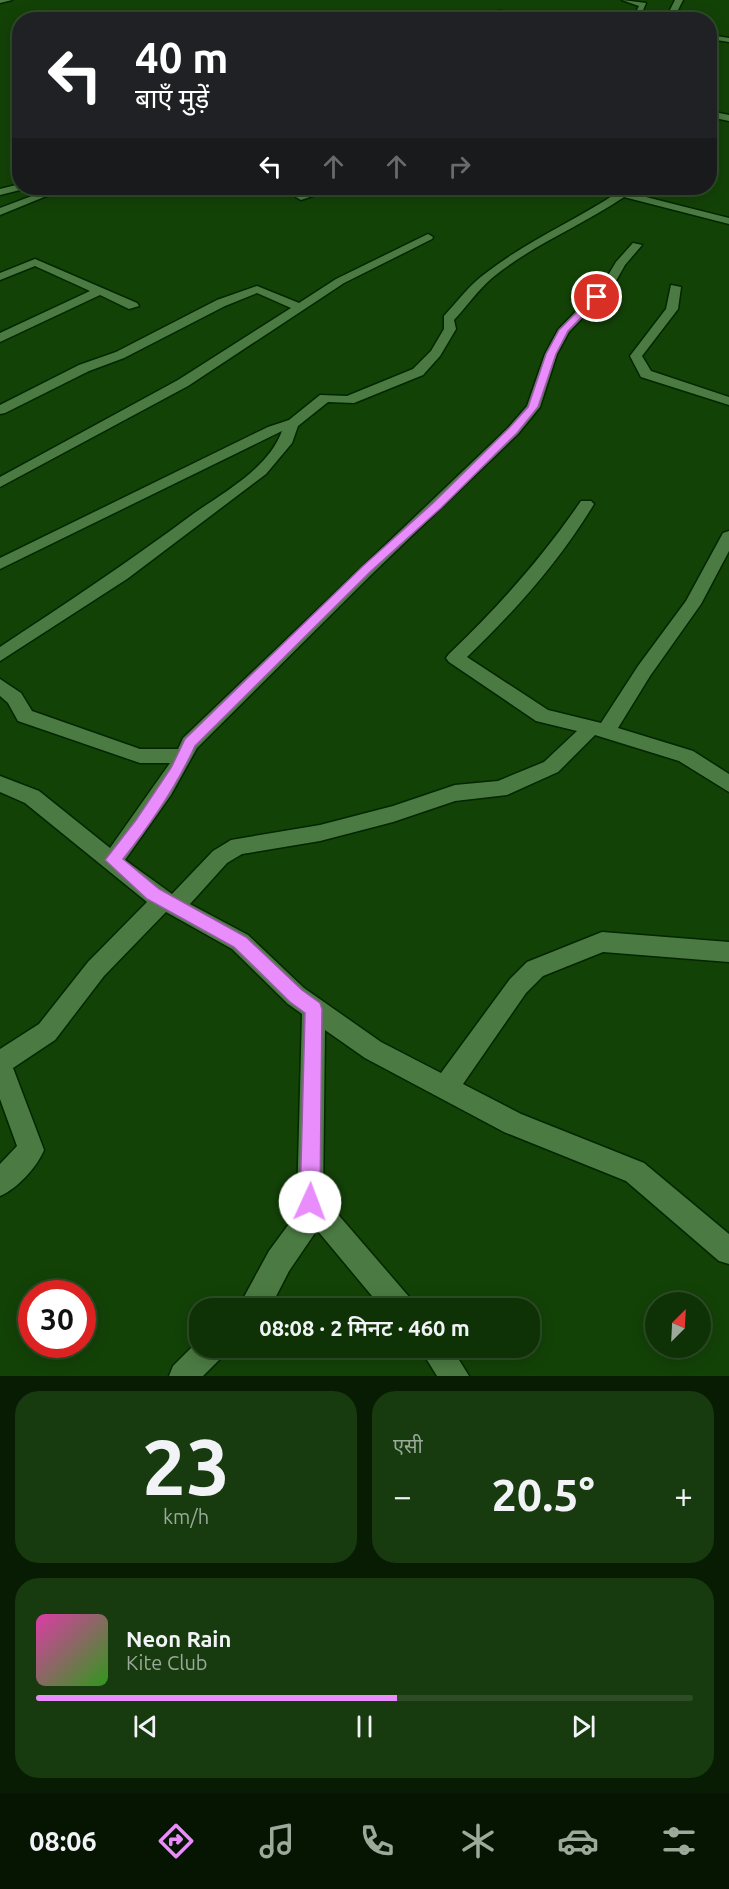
<!DOCTYPE html>
<html lang="hi">
<meta charset="utf-8">
<style>
body{margin:0;font-family:Ubuntu,"Noto Sans Devanagari",sans-serif;background:#173a0f;color:#f1f3f6;height:100vh;display:flex;flex-direction:column;font-size:22px;white-space:nowrap}
*{box-sizing:border-box;margin:0}
p{font-size:20px;color:#9baa9a}
.icon{flex:none;width:33px;height:33px;fill:none;stroke:currentColor;stroke-width:2;stroke-linecap:round;stroke-linejoin:round}
.map{position:relative;height:1376px;overflow:hidden}
.side{display:flex;flex-direction:column;gap:15px;padding:15px;background:#081c03;flex:1}
.side>*{flex:none}
.top-card{position:absolute;left:12px;top:12px;width:705px;height:183px;border-radius:24px;box-shadow:0 3px 15px #0003,0 0 0 2px #2e4d27;background:#202124;color:#fff;overflow:hidden}
.needle{width:39px;rotate:24deg}
.controls{position:absolute;left:645px;top:1292px;display:grid;gap:12px}
.controls a{display:grid;place-items:center;width:66px;height:66px;border-radius:50%;background:#0e3205;box-shadow:0 3px 15px #0003,0 0 0 2px #2e4d27;font-size:30px}
.speed{position:absolute;left:18px;top:1280px;display:flex;gap:12px;font-size:30px;font-weight:700;text-align:center}
.speed>*{display:grid;place-content:center;width:78px;height:78px;border-radius:50%;background:#0e3205;box-shadow:0 3px 15px #0003,0 0 0 2px #2e4d27;line-height:1}
.speed .limit{border:9px solid #d22;background:#fff;color:#111}
.pin{position:absolute;display:grid;place-items:center;width:51px;height:51px;color:#fff;margin:-26px;border:3px solid #fff;border-radius:50%;box-shadow:0 2px 6px #0007}
.me{position:absolute;width:66px;margin:-33px;rotate:2deg;stroke-linejoin:round;filter:drop-shadow(0 0 4px #0008)}
.turn{display:flex;align-items:center;gap:21px;height:126px;padding:0 24px;font-size:27px}
.turn .icon{width:78px;height:78px;stroke-width:2.5}
.turn b{display:block;font-size:42px;line-height:51px}
.lanes{display:flex;align-items:center;height:57px;padding:0 24px;background:#0003;justify-content:center;gap:30px;direction:ltr}
.lanes .off{opacity:.35}
.big{font-size:45px;font-weight:600;line-height:1.1}
.side .card{flex:1;display:flex;flex-direction:column;justify-content:center;gap:9px;min-width:0;padding:0 21px;border-radius:24px;background:#173a0f}
.side .dial{align-items:center;gap:0}
.dial b{font-size:78px;line-height:1}
.song{display:flex;align-items:center;gap:18px}
.cover{width:72px;height:72px;border-radius:9px;background:linear-gradient(135deg,hsl(320 70% 55%),hsl(110 70% 35%))}
.played{height:6px;border-radius:3px;background:linear-gradient(90deg,#e98dfd 55%,#2e4d27 55%)}
.keys{display:flex;justify-content:space-around;direction:ltr}
.heat{display:flex;justify-content:space-between;align-items:center;font-size:33px;direction:ltr}
.side .tiles{flex:1;display:grid;gap:15px;grid-template-columns:1fr 1fr}
.card:last-child{grid-column:span 2}
.trip{position:absolute;left:189px;top:1298px;width:351px;height:60px;border-radius:24px;background:#0e3205;box-shadow:0 3px 15px #0003,0 0 0 2px #2e4d27;font-weight:600;line-height:60px;text-align:center}
.menu{display:flex;height:96px;justify-content:space-around;align-items:center;background:#061402;color:#9baa9a}
.menu .icon{width:42px;height:42px}
.menu .current{color:#e98dfd}
.menu b{font-size:27px;color:#f1f3f6}
.map>svg:first-child{display:block}
.lines{fill:none;stroke-linecap:round;stroke-linejoin:round}
.minor-casing{stroke:#032600;stroke-width:3}
.minor{fill:#4b7b42;fill-rule:evenodd}
.route{fill:#e98dfd;stroke:#975ca4;stroke-width:1.5}
</style>
<div class="map">
<svg width="729" height="1376" viewBox="0 0 729 1376">
<rect width="100%" height="100%" fill="#134207"/>
<g class="lines">
<defs>
<g id="minor">
<path d="M0,0H12L0,3Z"/>
<path d="M622,0L646,3L639,20H632L639,6Z"/>
<path d="M675,0H683L678,10L682,20H675L670,10Z"/>
<path d="M499,11L620,18L623,20L499,15L458,20Z"/>
<path d="M710,35L729,38V42L710,39Z"/>
<path d="M710,111L729,115V121L710,117Z"/>
<path d="M20,184V188L24,189L0,195V189Z"/>
<path d="M53,188H66L0,215V208Z"/>
<path d="M322,188H336L301,200L296,197Z"/>
<path d="M615,188H625L626,192L729,218V224L624,197C581,226 532,245 492,278C478,290 467,306 454,320L456,329L440,356L423,375L354,403L328,402L298,426L292,443L266,474L127,579L0,661V647C65,604 130,561 193,514C224,492 268,469 282,431L0,569V558L268,427L289,420L320,395L347,396L413,369L431,351L444,329V316C457,302 470,284 486,273C527,241 574,221 617,193Z"/>
<path d="M428,234L433,237L432,239L344,283L188,386L0,487V477L178,380L291,308L257,293L225,306L124,358L89,371L5,413L0,414V405L79,365L116,352L217,300L257,286L299,303L336,279Z"/>
<path d="M633,243L642,245L625,265L613,286L569,332L557,354L540,407L518,434L373,573L197,748L171,795L125,860L172,894L213,851L231,840L320,825L393,806L455,785L498,781L544,762L577,731L536,721L449,662L446,658L449,654C499,606 542,558 581,501H591L594,504C559,562 515,611 467,657L548,710L601,723L638,666L686,601L723,533L729,531V551L701,604L650,676L618,728L693,751L729,774V792L679,761L595,735L558,772L507,795L455,801L393,822L320,841L242,854L227,863L190,904L248,935L304,988L381,1042L441,1073L510,979L527,962L602,932L729,942V962L603,952L543,976L526,993L463,1084L521,1114L644,1163L729,1234V1264L719,1261L626,1181L504,1132L365,1058L325,1030L323,1197L410,1298L414,1308H382L317,1230L289,1271L270,1308H238L269,1251L300,1209L297,1202L302,1014L288,1004L232,949L166,912L104,976L55,1040L13,1068L44,1150C37,1167 17,1189 0,1196V1164L17,1146L0,1099V1049L39,1024L88,962L147,902L25,803L0,792V776L39,791L110,848L170,763H140L18,721L8,703L0,696V679L21,693L32,711L140,749H178L183,738L508,428L527,406L545,354L558,330L604,282L616,262Z"/>
<path d="M35,259L137,303L139,306L129,309L100,295L0,342V333L90,291L35,266L0,280V273Z"/>
<path d="M671,285L681,287L678,309L642,356L651,371L729,397V405L641,377L630,356L666,309Z"/>
<path d="M200,1339V1347H226L222,1357L203,1376H169L173,1366Z"/>
<path d="M419,1347H451L469,1376H437Z"/>
</g>
</defs>
<use href="#minor" class="minor-casing"/>
<use href="#minor" class="minor"/>
</g>
<path class="route" d="M594,295L601,297L568,331L556,354L538,407L517,433L441,508L371,571L195,746C176,787 151,824 123,859L159,889L246,937L302,990L320,1003L322,1009L320,1202L317,1209L310,1212L303,1209L300,1202L305,1013L290,1002L234,947L147,899L105,860L136,820L171,768L185,739L363,566L433,503L509,428L528,407L546,354L559,330Z"/>
</svg>
<div class="controls">
<a><svg class="needle" viewBox="-14 -14 28 28"><path d="M0-13l5 13h-10z" fill="#e53935"/><path d="M0 13l5-13h-10z" fill="#9baa9a"/></svg></a>
</div>
<div class="speed"><div class="limit">30</div></div>
<div class="pin" style="left:597px;top:297px;background:#d93025"><svg class="icon" aria-label="arrive" viewBox="0 0 24 24"><path d="M6 21V4h12l-3 4 3 4H6"/></svg></div>
<svg class="me" style="left:310px;top:1202px" viewBox="-20 -20 40 40"><circle r="19" fill="#fff"/><path d="M0-13L10 11 0 6-10 11z" fill="#e98dfd"/></svg>
<div class="trip">08:08 · 2 मिनट · 460 m</div>
<div class="top-card">
<div class="turn"><svg class="icon" aria-label="left" viewBox="0 0 24 24"><path d="M17 20v-9H6M10 6l-5 5 5 5"/></svg><div><b>40 m</b>बाएँ मुड़ें</div></div>
<div class="lanes"><svg class="icon" aria-label="left" viewBox="0 0 24 24"><path d="M17 20v-9H6M10 6l-5 5 5 5"/></svg><svg class="icon off" aria-label="ahead" viewBox="0 0 24 24"><path d="M12 20V5M6 11l6-6 6 6"/></svg><svg class="icon off" aria-label="ahead" viewBox="0 0 24 24"><path d="M12 20V5M6 11l6-6 6 6"/></svg><svg class="icon off" aria-label="right" viewBox="0 0 24 24"><path d="M7 20v-9h11M14 6l5 5-5 5"/></svg></div>
</div>
</div>
<section class="side">
<div class="tiles">
<div class="card dial"><b>23</b><p>km/h</p></div>
<div class="card"><p>एसी</p>
<div class="heat"><a>−</a><b class="big">20.5°</b><a>+</a></div>
</div>
<div class="card">
<div class="song"><i class="cover"></i><div><b>Neon Rain</b><p>Kite Club</p></div></div>
<div class="played"></div>
<div class="keys"><svg class="icon" aria-label="previous" viewBox="0 0 24 24"><path d="M18 5L8 12l10 7zM5 5v14"/></svg><svg class="icon" aria-label="pause" viewBox="0 0 24 24"><path d="M8 5v14M16 5v14"/></svg><svg class="icon" aria-label="next" viewBox="0 0 24 24"><path d="M6 5l10 7-10 7zM19 5v14"/></svg></div>
</div>
</div>
</section>
<nav class="menu">
<b>08:06</b>
<svg class="icon current" aria-label="directions" viewBox="0 0 24 24"><path d="M12 3l9 9-9 9-9-9zM9 14v-3h6M13 9l2 2-2 2"/></svg>
<svg class="icon" aria-label="music" viewBox="0 0 24 24"><path d="M9 18V5l10-2v13"/><circle cx="6" cy="18" r="3"/><circle cx="16" cy="16" r="3"/></svg>
<svg class="icon" aria-label="phone" viewBox="0 0 24 24"><path d="M5 4h4l2 5-3 2q2 4 5 5l2-3 5 2v4C11 20 4 13 5 4z"/></svg>
<svg class="icon" aria-label="climate" viewBox="0 0 24 24"><path d="M12 3v18M4 7l16 10M4 17L20 7"/></svg>
<svg class="icon" aria-label="car" viewBox="0 0 24 24"><path d="M5 17H2v-5l4-1 3-4h7l3 4 3 1v5h-3M9 17h6M6 11h13"/><circle cx="7" cy="17" r="2"/><circle cx="17" cy="17" r="2"/></svg>
<svg class="icon" aria-label="filters" viewBox="0 0 24 24"><path d="M4 7h16M4 17h16"/><circle cx="9" cy="7" r="2"/><circle cx="15" cy="17" r="2"/></svg>
</nav>
